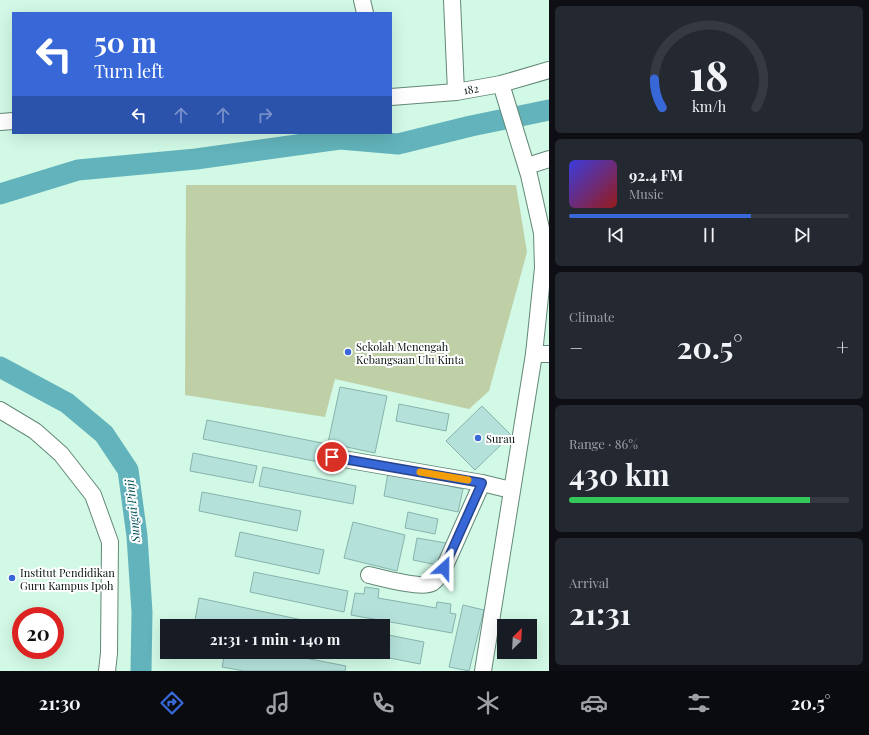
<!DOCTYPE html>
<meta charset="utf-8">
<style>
body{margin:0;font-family:"Playfair Display",serif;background:#242831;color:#f1f3f6;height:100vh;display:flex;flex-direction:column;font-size:15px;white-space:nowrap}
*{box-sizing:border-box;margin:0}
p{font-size:13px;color:#9ea1a6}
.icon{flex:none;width:22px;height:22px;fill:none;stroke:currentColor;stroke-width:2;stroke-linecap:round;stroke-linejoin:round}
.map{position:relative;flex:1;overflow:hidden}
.sheet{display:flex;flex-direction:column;gap:6px;padding:6px;background:#0d0f14;width:320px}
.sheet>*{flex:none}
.banner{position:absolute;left:12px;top:12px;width:380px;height:122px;border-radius:0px;box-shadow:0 4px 16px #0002;background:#3868d8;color:#fff;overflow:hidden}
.needle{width:26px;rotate:24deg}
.tools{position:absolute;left:497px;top:619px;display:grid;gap:8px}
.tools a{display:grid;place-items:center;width:40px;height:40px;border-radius:0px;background:#171b24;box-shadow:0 4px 16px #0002;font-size:20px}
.speed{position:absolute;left:12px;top:607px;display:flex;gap:8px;font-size:20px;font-weight:700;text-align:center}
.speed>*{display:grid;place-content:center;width:52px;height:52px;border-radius:50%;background:#171b24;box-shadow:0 4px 16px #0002;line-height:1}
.speed .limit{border:6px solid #d22;background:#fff;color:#111}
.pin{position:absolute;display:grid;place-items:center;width:34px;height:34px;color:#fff;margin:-17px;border:2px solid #fff;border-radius:50%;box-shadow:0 1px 4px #0007}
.me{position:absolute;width:44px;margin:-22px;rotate:24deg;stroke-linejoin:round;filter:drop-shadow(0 0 3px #0008)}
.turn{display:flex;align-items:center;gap:14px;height:84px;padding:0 16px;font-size:18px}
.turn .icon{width:52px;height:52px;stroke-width:2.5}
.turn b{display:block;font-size:28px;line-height:34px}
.lanes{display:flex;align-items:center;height:38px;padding:0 16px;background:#0003;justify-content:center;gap:20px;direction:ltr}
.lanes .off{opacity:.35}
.big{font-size:30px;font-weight:700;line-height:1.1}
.sheet .widget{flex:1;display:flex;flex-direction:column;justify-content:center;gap:6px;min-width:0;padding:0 14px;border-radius:6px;background:#242831}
.sheet .dial{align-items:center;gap:0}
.dial svg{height:104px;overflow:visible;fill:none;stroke:#363941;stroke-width:7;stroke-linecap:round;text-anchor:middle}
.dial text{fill:#f1f3f6;stroke:none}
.song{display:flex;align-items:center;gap:12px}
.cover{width:48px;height:48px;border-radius:6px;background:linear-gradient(135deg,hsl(240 70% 55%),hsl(0 70% 35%))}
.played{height:4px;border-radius:2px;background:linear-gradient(90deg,#3868d8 65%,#363941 65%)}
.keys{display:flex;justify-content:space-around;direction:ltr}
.heat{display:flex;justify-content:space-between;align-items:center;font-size:22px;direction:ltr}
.charge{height:6px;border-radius:3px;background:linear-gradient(90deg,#34c759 86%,#363941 0)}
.trip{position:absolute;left:160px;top:619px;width:230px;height:40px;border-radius:0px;background:#171b24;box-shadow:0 4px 16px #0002;font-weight:700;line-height:40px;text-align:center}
.menu{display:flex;height:64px;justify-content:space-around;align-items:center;background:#090b0e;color:#9ea1a6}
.menu .icon{width:28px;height:28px}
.menu .active{color:#3868d8}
.menu b{font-size:18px;color:#f1f3f6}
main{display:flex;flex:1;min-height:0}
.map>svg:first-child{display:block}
.green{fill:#bfcfa6}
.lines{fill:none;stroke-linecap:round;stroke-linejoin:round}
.river{stroke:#62b3bb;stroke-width:21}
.building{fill:#b4e2db;stroke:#86b3ac}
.minor-casing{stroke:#638877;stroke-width:18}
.minor{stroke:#fff;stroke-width:16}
.route-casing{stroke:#24448c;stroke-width:10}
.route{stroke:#3868d8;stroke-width:7}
.slow{stroke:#f59e0b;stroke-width:7}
.poi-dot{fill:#3868d8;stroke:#fff;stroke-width:1.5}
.labels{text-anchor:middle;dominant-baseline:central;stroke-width:4;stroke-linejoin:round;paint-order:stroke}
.street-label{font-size:11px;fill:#04120c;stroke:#fff}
.poi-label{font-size:11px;fill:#04120c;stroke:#fff;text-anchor:start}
.water-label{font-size:12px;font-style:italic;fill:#045157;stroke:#fff}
</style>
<main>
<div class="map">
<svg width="549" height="671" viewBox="0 0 549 671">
<rect width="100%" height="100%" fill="#d1f9e6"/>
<path class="green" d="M186,185H516L527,252L489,391L469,409L335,379L325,417L185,395Z"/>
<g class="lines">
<g class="river">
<path d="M0,194L78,170L196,159L340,139L398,144L471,126L549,110"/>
<path d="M0,367L67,403L104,434L128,470L137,536L142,612L141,671"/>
</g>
</g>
<g class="building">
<path d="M340,387L387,396L375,453L328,443Z"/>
<path d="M399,404L449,414L446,431L396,421Z"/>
<path d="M482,406L511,435L475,470L446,441Z"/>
<path d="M207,420L327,444L324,463L203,439Z"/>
<path d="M193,453L257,466L253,483L190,471Z"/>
<path d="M263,467L356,486L353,504L259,486Z"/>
<path d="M388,473L463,489L458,512L384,496Z"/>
<path d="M202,492L301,511L297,531L199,511Z"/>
<path d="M408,512L438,519L435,534L405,528Z"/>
<path d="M353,522L405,535L397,571L344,558Z"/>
<path d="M240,532L324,550L319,574L235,556Z"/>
<path d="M417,538L446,543L442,566L413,560Z"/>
<path d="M254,572L348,591L344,612L250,592Z"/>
<path d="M365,587L379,589L378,598L436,608L437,602L451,604L450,613L456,614L452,633L351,615L355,593L364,594Z"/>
<path d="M199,598L307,621L306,626H224L195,620Z"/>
<path d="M463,605L484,610L469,671L449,667Z"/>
<path d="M327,624L340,626H327Z"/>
<path d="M383,634L424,642L420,664L359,652H383Z"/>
<path d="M225,652H274L346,666L345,671H244L222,667Z"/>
</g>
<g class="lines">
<defs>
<g id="minor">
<path d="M362,0L365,13"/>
<path d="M452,0L456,92"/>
<path d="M391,97L456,92L501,84L549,70"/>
<path d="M0,122L13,121"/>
<path d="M527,166L549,159"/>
<path d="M534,354H549"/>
<path d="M0,410L35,431L61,454L93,495L110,542L109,653L107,671"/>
<path d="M332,457L482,483L511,490"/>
<path d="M369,575C382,578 422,589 432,583C438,579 441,574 444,568L482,483"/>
<path d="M483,671L534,354L543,268L542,233L529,175L501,84"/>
</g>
</defs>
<use href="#minor" class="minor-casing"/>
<use href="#minor" class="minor"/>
</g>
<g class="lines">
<defs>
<path id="route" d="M332,457L482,483L444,568"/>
</defs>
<use href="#route" class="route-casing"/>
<use href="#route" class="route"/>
<path class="slow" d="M420,472L468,480"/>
</g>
<g class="poi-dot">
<circle cx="348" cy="352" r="4"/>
<circle cx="478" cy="438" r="4"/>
<circle cx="12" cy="578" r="4"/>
</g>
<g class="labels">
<g class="street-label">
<text transform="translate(471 89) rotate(-9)">182</text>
</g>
<g class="poi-label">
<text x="356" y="346">Sekolah Menengah<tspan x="356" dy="13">Kebangsaan Ulu Kinta</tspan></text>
<text x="486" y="438">Surau</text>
<text x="20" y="572">Institut Pendidikan<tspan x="20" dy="13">Guru Kampus Ipoh</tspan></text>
</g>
<g class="water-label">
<text transform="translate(132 511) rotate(-96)">Sungai Pinji</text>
</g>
</g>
</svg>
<div class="tools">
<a><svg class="needle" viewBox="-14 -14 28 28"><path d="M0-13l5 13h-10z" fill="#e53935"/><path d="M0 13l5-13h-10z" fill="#9ea1a6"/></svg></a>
</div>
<div class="speed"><div class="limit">20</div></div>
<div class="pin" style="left:332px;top:457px;background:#d93025"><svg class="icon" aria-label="arrive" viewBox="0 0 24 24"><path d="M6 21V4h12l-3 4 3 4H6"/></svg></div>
<svg class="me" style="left:444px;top:568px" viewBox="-20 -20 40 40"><path d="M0-17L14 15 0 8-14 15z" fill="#3868d8" stroke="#fff" stroke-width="4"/></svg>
<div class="trip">21:31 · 1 min · 140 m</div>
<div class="banner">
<div class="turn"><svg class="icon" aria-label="left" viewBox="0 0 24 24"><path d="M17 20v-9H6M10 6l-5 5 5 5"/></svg><div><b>50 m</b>Turn left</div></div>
<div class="lanes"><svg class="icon" aria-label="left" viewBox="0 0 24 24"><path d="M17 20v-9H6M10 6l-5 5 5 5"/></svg><svg class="icon off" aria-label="ahead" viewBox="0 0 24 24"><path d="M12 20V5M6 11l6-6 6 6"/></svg><svg class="icon off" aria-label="ahead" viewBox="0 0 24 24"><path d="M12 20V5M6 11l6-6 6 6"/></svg><svg class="icon off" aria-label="right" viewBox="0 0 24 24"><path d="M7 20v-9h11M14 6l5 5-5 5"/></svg></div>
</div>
</div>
<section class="sheet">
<div class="widget dial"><svg viewBox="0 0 100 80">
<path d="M14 69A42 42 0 1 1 86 69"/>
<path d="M14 69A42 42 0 0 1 8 47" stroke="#3868d8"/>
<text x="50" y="56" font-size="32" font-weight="700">18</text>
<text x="50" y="72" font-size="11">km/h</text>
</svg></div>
<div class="widget">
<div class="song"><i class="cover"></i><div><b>92.4 FM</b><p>Music</p></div></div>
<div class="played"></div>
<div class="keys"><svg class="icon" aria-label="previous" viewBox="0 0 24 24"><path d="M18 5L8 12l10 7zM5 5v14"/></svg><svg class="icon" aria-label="pause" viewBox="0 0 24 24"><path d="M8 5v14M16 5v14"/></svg><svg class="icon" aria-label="next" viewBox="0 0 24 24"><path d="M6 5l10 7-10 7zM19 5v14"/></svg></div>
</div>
<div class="widget"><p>Climate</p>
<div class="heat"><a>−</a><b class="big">20.5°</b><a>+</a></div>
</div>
<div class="widget"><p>Range · 86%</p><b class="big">430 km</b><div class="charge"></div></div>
<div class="widget"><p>Arrival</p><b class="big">21:31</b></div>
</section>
</main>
<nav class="menu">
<b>21:30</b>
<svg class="icon active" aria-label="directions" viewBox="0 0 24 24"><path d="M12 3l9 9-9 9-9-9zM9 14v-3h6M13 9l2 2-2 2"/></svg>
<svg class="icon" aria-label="music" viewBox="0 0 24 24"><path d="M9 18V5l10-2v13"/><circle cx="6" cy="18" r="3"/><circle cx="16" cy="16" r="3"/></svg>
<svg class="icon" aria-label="phone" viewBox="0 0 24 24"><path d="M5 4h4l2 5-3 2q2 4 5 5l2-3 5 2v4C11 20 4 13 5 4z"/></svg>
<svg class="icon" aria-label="climate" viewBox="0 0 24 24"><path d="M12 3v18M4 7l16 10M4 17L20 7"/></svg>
<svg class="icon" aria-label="car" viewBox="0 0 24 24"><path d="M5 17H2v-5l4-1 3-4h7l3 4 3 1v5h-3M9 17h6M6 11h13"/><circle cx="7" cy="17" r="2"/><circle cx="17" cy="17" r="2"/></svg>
<svg class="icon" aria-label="filters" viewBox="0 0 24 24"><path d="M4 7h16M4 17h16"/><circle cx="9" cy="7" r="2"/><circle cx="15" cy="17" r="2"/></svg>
<b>20.5°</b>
</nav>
